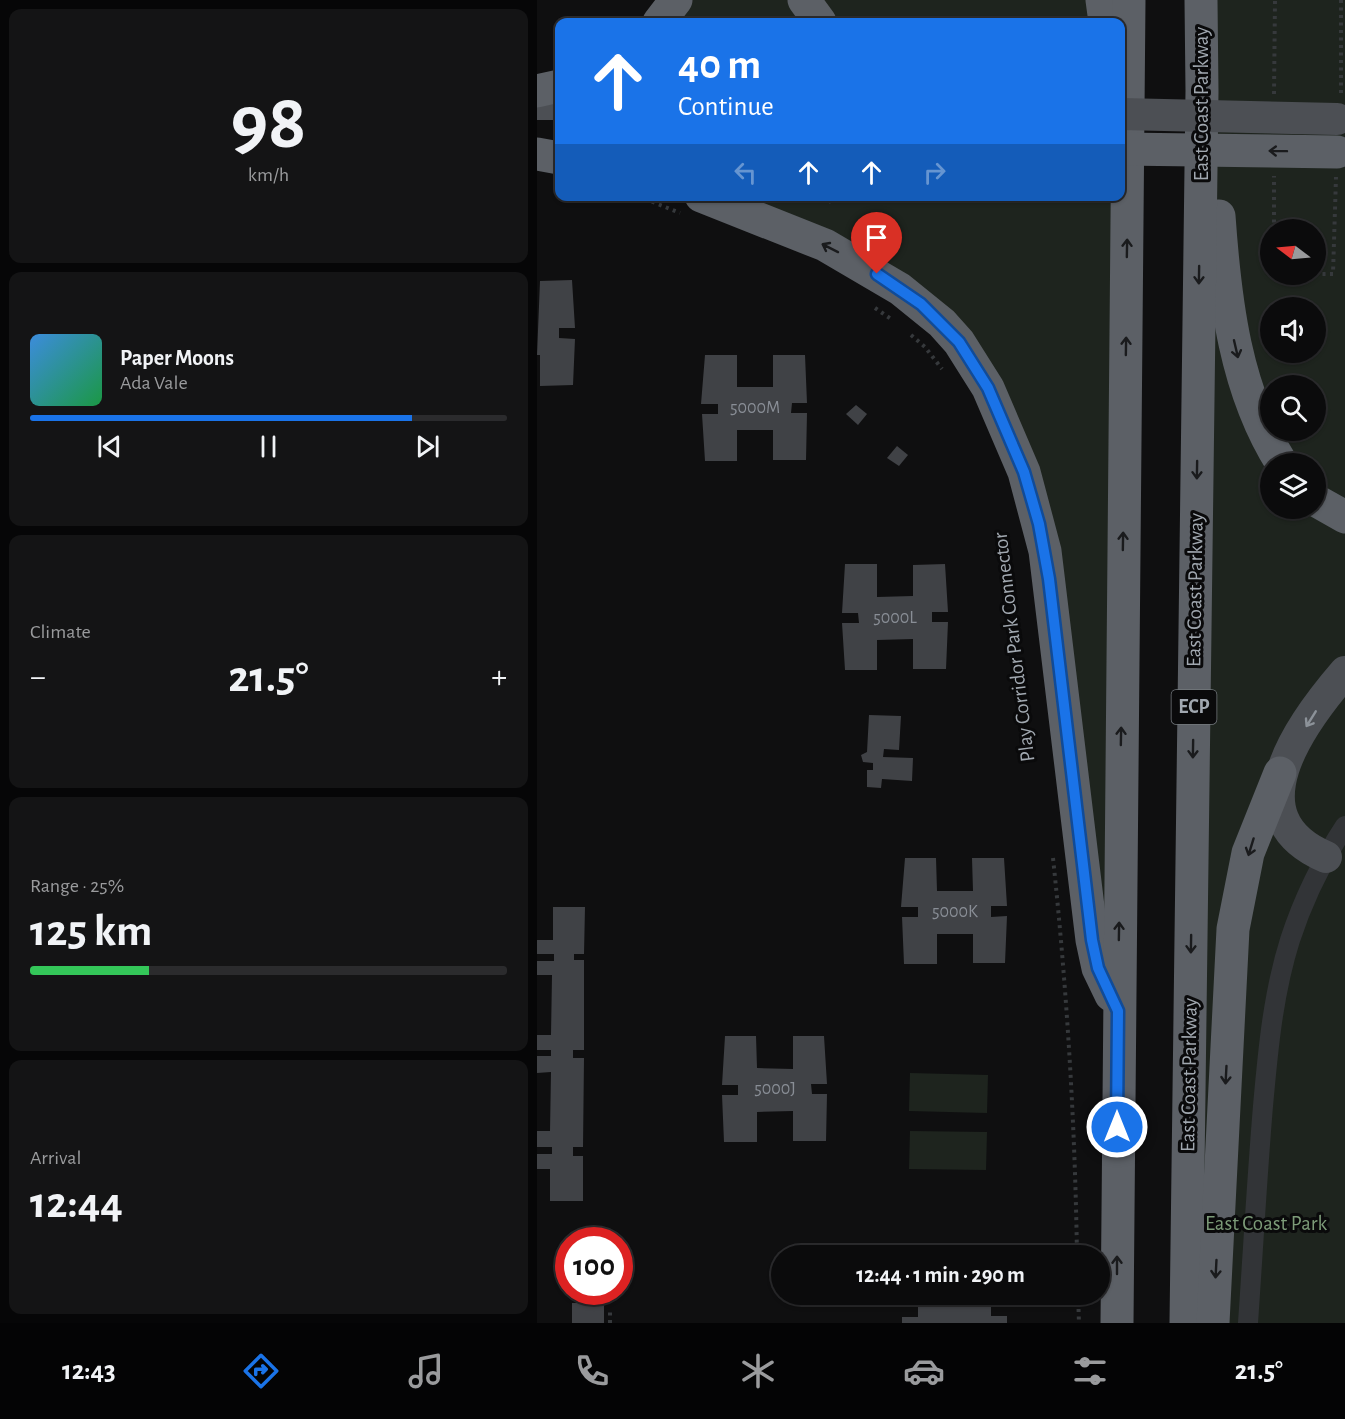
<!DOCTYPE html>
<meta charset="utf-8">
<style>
body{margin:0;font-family:"Alegreya Sans",sans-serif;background:#141415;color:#f1f3f6;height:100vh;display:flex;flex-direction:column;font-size:22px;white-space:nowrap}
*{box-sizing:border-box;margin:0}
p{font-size:20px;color:#9a9b9d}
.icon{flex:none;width:33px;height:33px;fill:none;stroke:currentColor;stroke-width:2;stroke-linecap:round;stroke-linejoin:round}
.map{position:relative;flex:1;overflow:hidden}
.details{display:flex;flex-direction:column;gap:9px;padding:9px;background:#060607;width:537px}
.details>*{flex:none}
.hud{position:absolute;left:18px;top:18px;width:570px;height:183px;border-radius:12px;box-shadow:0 2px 4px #0004,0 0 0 2px #2b2b2d;background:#1a73e8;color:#fff;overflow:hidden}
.needle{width:39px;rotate:286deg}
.tools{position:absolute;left:723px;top:219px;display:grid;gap:12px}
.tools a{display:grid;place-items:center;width:66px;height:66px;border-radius:50%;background:#0b0b0c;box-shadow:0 2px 4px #0004,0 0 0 2px #2b2b2d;font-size:30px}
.speed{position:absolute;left:18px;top:1227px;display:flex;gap:12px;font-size:30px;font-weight:700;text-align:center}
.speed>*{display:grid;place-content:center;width:78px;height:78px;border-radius:50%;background:#0b0b0c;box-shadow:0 2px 4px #0004,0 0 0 2px #2b2b2d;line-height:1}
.speed .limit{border:9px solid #d22;background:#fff;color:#111}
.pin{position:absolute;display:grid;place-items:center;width:51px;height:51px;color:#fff;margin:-62px -26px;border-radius:50% 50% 50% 0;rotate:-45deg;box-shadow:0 0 6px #0007}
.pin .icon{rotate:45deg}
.me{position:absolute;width:66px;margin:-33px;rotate:0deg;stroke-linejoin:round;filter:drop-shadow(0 0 4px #0008)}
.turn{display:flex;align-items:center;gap:21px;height:126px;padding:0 24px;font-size:27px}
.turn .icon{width:78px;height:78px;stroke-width:2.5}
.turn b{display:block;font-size:42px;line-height:51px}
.lanes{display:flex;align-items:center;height:57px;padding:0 24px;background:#0003;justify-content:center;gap:30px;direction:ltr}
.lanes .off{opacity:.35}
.big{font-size:45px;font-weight:600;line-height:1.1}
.details .tile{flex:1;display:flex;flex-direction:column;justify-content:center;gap:9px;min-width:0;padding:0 21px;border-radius:12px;background:#141415}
.details .dial{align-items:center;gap:0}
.dial b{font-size:78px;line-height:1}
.song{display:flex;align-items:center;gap:18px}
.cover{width:72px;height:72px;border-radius:9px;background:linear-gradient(135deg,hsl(210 70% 55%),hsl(140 70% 35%))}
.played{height:6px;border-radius:3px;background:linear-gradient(90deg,#1a73e8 80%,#2b2b2d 80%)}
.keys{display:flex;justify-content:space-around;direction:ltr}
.heat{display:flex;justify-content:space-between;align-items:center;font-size:33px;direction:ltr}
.charge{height:9px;border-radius:4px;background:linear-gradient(90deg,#34c759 25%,#2b2b2d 0)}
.trip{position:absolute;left:234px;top:1245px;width:339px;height:60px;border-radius:30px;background:#0b0b0c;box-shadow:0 2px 4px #0004,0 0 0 2px #2b2b2d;font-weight:600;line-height:60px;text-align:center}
.dock{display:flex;height:96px;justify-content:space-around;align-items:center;background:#040405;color:#9a9b9d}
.dock .icon{width:42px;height:42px}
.dock .on{color:#1a73e8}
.dock b{font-size:27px;color:#f1f3f6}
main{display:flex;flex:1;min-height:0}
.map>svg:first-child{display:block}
.green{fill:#1e241e;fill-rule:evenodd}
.building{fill:#404246}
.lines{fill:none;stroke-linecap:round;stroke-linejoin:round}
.path{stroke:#36393c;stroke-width:4;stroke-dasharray:3 4.5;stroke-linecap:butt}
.street{stroke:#323437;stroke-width:20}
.primary{stroke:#4c4f54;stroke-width:32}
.highway{stroke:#5c6066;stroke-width:33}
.primary-bridge{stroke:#4c4f54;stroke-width:32}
.highway-bridge{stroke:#5c6066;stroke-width:33}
.oneway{stroke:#1a1b1d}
.oneway2{stroke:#8c9299}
.route-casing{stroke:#114b97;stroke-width:15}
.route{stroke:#1a73e8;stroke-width:10}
.labels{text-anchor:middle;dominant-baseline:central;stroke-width:6;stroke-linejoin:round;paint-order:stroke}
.number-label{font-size:18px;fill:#898e96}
.shield{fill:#0a0a0b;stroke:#74797e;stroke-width:1.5}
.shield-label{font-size:20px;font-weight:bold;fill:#a1a8b0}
.street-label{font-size:21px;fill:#a1a8b0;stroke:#0a0a0b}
.park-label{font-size:21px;fill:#7c9b78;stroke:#0a0a0b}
</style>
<main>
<section class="details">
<div class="tile dial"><b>98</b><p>km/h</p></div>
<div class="tile">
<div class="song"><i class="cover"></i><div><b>Paper Moons</b><p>Ada Vale</p></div></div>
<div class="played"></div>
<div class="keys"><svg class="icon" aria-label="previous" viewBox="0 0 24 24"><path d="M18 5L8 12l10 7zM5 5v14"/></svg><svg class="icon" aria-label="pause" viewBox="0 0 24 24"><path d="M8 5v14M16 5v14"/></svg><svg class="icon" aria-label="next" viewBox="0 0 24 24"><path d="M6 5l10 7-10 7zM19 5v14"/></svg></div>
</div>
<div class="tile"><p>Climate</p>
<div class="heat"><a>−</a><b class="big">21.5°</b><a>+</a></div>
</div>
<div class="tile"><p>Range · 25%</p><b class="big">125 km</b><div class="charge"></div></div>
<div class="tile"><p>Arrival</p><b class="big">12:44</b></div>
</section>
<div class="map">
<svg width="808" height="1323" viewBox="0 0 808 1323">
<rect width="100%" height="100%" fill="#0f0f10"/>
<g class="green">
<path d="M140,0H591L584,22H123Z"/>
<path d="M664,0H808V1323H649ZM734,230H778V274H734ZM734,308H778V352H734ZM734,386H778V430H734ZM734,464H778V508H734Z"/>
<path d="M584,196L580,1008L508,551L405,322L165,197Z"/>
<path d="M373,1073L451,1075L450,1113L372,1111Z"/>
<path d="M373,1131L450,1132L449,1170L372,1169Z"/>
</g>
<g class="building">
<path d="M35,280L38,328H22V338L38,339L36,385L3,386V355H0L3,281Z"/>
<path d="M168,355H200V387H236V355H268L270,403H255L254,413H270L269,460H236V430H200V461H168L165,414H181V404H164Z"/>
<path d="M319,405L330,414L321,425L309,414Z"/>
<path d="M360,446L371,455L362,466L350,458Z"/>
<path d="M308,564H340V597L376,596V565L408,564L411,612H395V622H411L409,669H376V639L340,640V670H308L305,623H322L321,613H305Z"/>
<path d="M332,715L364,716L362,750L347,749L346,757L376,758L375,781L345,779L344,788L330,787V770H336V763L326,762L324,755L330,752Z"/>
<path d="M368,858H399L400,891H436L435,858H467L470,906H454V917L470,916L468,963H436V934H400V964H367L365,917H381V907H364Z"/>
<path d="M16,907H48L47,954H37V960H47V1050H36V1058H47L46,1147H36V1156H46V1201H13V1169H0V1154H15V1147H0V1131H13L14,1072L0,1073V1056H14V1050H0V1035H14L15,975H0V961H17V954H0V940H16Z"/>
<path d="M188,1036H219L220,1068L256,1069V1036H287L290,1084H274L275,1094H290L289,1141H256V1111L220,1112V1142H187L185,1095H201V1085H185Z"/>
<path d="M364,1294H470V1306H454V1316H470V1323H365V1317H381V1307H364Z"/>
<rect x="35" y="1303" width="32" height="20"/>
</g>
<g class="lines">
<g class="path">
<path d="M804,0V94"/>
<path d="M737,94L738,0"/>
<path d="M101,196L143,213"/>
<path d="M286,196L296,204"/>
<path d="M737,230V176"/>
<path d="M778,274H796L799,177"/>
<path d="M338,308L354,319"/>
<path d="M374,335L388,347L405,369"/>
<path d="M516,858C530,990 538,1123 540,1256"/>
<path d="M541,1294L542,1323"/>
<path d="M73,1323V1308"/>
</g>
<path class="street" d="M711,1323C716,1251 720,1178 726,1106C731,1050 736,994 753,940C766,900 785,861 808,826"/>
<g class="primary">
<path d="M0,104H22"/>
<path d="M789,857C695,817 763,724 808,672"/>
</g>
<g class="highway">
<path d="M267,0L283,22"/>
<path d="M565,0L568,22"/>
<path d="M122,22L139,0"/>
<path d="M0,91L22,86"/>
<path d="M0,154L22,158"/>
<path d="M164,196L288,245L363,289L405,323L422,342L451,388L487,472L508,551L555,940L561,968L574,995"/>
<path d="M682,216C688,301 698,390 745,464"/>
<path d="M778,500L808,517"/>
<path d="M580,1323L592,0"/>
<path d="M649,1323L665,91L664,0"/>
<path d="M676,1323L696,929L711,853L743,773"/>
</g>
<path class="primary-bridge" d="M584,114L800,119"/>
<path class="highway-bridge" d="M584,149L800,152"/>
</g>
<defs><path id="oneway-shaft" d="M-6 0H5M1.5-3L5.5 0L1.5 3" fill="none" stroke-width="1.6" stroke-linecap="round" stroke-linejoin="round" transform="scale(1.5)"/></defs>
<g class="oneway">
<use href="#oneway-shaft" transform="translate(741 151) rotate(-179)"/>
<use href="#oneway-shaft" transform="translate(293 248) rotate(-153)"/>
<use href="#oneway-shaft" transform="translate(590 248) rotate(-89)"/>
<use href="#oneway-shaft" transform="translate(662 275) rotate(91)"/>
<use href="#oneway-shaft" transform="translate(589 346) rotate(-89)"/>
<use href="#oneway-shaft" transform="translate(699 349) rotate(77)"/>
<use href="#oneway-shaft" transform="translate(660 470) rotate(91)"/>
<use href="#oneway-shaft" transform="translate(586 541) rotate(-89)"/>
<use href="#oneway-shaft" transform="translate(584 736) rotate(-89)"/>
<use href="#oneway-shaft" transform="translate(656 749) rotate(91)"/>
<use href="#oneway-shaft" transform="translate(714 847) rotate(107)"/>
<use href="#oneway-shaft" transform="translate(582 931) rotate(-89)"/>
<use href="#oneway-shaft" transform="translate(654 944) rotate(91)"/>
<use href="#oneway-shaft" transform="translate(689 1075) rotate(93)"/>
<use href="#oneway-shaft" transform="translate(580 1265) rotate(-90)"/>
<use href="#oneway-shaft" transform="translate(679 1269) rotate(93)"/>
</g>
<use class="oneway2" href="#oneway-shaft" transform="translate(774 719) rotate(122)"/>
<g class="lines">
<defs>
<path id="route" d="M340,274L384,304L422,342L451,388L487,472L502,524L512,579L555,940L561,968L581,1011L580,1127"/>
</defs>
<use href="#route" class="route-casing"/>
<use href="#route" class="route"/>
</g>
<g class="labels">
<g class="number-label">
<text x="218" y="408">5000M</text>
<text x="358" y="618">5000L</text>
<text x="418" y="912">5000K</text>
<text x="238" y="1089">5000J</text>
</g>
<rect class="shield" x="634.5" y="690" width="45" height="34" rx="4.5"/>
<g class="shield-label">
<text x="657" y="707">ECP</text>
</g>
<g class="street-label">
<text transform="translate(664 104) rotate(-90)">East Coast Parkway</text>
<text transform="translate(658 590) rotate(-89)">East Coast Parkway</text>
<text transform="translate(477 647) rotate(-97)">Play Corridor Park Connector</text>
<text transform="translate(652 1075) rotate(-89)">East Coast Parkway</text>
</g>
<g class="park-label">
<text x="729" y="1223">East Coast Park</text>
</g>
</g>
</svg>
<div class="tools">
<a><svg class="needle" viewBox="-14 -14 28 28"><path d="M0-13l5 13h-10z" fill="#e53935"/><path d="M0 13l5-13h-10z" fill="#9a9b9d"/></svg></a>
<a><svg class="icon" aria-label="sound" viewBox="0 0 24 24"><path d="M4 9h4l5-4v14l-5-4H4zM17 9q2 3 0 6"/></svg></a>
<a><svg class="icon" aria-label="search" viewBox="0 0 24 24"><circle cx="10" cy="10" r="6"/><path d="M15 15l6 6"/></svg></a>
<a><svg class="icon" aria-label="layers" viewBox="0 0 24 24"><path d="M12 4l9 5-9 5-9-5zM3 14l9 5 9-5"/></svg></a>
</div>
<div class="speed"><div class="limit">100</div></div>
<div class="pin" style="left:340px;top:274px;background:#d93025"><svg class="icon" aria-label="arrive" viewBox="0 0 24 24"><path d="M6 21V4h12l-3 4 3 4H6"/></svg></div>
<svg class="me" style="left:580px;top:1127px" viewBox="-20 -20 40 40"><circle r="17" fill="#1a73e8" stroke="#fff" stroke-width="3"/><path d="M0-11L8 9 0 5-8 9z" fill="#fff"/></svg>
<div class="trip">12:44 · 1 min · 290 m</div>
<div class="hud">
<div class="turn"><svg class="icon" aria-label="ahead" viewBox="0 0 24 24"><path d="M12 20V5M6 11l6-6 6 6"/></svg><div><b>40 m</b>Continue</div></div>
<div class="lanes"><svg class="icon off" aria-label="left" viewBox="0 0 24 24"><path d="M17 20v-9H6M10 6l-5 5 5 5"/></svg><svg class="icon" aria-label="ahead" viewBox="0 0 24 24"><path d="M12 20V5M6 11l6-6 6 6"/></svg><svg class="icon" aria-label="ahead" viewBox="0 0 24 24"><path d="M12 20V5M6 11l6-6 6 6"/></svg><svg class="icon off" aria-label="right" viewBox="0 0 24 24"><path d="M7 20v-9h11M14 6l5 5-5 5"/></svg></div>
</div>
</div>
</main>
<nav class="dock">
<b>12:43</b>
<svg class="icon on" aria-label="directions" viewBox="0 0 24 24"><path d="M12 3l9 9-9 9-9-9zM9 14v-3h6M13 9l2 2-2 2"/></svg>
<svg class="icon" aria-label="music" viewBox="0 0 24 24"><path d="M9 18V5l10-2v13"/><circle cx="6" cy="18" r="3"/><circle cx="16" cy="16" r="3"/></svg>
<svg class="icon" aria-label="phone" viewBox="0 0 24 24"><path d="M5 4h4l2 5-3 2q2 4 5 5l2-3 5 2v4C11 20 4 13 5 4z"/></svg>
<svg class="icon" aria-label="climate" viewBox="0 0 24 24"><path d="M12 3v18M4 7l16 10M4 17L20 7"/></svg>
<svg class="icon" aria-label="car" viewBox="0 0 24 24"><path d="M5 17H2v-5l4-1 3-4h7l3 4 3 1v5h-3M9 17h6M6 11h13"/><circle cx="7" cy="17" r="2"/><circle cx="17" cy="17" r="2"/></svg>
<svg class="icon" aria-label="filters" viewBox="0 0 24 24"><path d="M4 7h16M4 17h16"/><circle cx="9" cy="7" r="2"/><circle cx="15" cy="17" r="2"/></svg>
<b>21.5°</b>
</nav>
